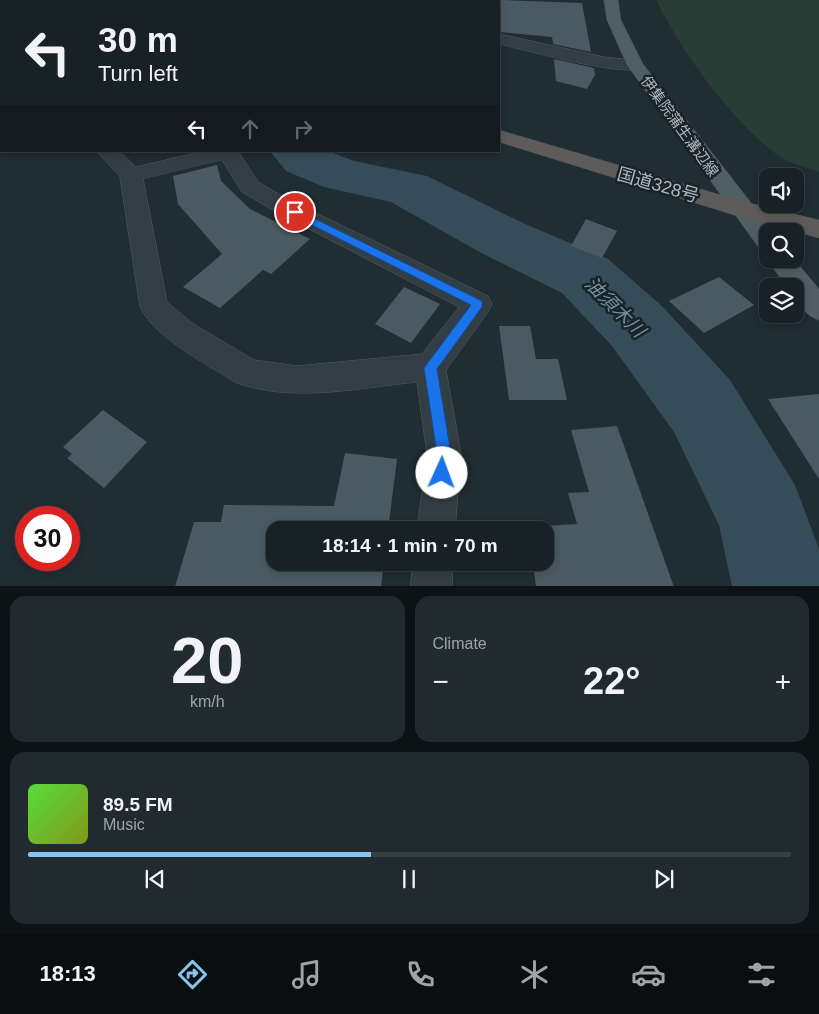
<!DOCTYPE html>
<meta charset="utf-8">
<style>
body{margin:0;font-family:Arial,"Noto Sans JP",sans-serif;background:#212a2e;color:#f1f3f6;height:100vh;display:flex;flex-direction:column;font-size:19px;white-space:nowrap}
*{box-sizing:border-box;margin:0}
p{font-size:16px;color:#9fa4a7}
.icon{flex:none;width:28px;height:28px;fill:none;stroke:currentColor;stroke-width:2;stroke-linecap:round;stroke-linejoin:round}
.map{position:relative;height:586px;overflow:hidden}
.sheet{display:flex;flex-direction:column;gap:10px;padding:10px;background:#0d1315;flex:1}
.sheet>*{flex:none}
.hud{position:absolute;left:0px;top:0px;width:500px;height:152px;box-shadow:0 2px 8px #0003,0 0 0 1px #363f43;background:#182226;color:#f1f3f6;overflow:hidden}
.fabs{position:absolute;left:759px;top:168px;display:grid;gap:10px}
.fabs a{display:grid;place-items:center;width:45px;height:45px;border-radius:10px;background:#182226;box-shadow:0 2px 8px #0003,0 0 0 1px #363f43;font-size:25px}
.speed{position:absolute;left:15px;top:506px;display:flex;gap:10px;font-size:25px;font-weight:700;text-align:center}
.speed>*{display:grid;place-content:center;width:65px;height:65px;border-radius:50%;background:#182226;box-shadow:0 2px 8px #0003,0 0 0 1px #363f43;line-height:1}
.speed .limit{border:8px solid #d22;background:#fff;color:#111}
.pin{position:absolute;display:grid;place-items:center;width:42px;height:42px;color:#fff;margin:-21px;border:2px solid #fff;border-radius:50%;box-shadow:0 1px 5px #0007}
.me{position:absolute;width:55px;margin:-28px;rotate:2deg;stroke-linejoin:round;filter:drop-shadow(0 0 4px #0008)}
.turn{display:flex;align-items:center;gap:18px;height:105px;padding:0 15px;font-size:22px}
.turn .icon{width:65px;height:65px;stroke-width:2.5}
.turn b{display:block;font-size:35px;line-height:42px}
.lanes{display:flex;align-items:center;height:48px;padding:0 15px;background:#0003;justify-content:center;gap:25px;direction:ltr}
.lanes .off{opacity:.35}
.big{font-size:38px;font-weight:700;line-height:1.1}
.sheet .widget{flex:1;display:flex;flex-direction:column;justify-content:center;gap:8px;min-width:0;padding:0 18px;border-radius:15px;background:#212a2e}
.sheet .dial{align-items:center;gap:0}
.dial b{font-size:65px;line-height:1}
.song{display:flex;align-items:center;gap:15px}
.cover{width:60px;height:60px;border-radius:8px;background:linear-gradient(135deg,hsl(110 70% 55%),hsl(70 70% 35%))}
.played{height:5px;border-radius:2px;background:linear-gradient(90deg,#86c6ee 45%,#363f43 45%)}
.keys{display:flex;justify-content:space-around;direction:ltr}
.heat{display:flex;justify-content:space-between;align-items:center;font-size:28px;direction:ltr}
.sheet .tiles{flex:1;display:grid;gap:10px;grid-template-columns:1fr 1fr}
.widget:last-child{grid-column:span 2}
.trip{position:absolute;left:266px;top:521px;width:288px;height:50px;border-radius:15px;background:#182226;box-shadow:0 2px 8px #0003,0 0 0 1px #363f43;font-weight:700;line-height:50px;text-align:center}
.menu{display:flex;height:80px;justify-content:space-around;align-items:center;background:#0a0e0f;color:#9fa4a7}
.menu .icon{width:35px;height:35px}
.menu .selected{color:#86c6ee}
.menu b{font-size:22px;color:#f1f3f6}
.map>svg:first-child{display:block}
.green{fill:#293d37}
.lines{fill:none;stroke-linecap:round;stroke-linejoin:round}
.river{fill:#354d59;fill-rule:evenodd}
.building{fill:#4b5a62}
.minor-casing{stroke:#515c62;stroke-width:1}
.primary-casing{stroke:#3d474d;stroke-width:1}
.trunk-casing{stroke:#3e494e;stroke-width:1}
.minor{fill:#333e44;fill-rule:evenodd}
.primary{fill:#515e64;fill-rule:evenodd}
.trunk{fill:#5d5c5a;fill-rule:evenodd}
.route{fill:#1a73e8;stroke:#114b97}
.labels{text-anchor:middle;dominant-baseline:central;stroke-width:5;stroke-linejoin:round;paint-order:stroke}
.far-street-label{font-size:15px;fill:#adbac1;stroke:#192328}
.street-label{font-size:18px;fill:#adbac1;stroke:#192328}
.water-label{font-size:19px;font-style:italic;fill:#7092a3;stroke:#192328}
</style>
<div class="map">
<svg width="819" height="587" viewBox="0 0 819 587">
<rect width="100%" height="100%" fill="#202d33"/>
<path class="green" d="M656,0H819V172C806,167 787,163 776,154C729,118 682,52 656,0Z"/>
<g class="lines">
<g class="river">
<path d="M374,0H409L373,1Z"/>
<path d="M270,151H328L354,161L427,176L525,224L608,259L662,306L730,380L795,485L819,549V587H732L719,525L674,432L612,346L562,293L483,254L391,202L324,187L286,171Z"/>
</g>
</g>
<g class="building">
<path d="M501,0L582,3L591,52L553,44L552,37L499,32Z"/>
<path d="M554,59L594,68L595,75L587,89L556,81Z"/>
<path d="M217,165L221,181L250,209L310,239L271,274L263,270L220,308L183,287L222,254L178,204L173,176Z"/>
<path d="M586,219L617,231L602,258L571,246Z"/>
<path d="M719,277L754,305L704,333L669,301Z"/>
<path d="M404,287L440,304L411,343L375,324Z"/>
<path d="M499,326H530L536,359H558L567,400H509Z"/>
<path d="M819,394V479L768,399Z"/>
<path d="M103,410L147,442L104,488L67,458L72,454L63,447Z"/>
<path d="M617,426L674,587H536L533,562H545V530H529V527L577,524L568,493L589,492L571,430Z"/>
<path d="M345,453L397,459L388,530H275V562H384L381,587H175L194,522H221L224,505L334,506Z"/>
</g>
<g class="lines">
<defs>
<g id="minor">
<rect x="485" y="0" width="14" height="1"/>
<path d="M499,34L604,57L641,61L643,65L641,69C614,75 530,51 499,44Z"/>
<path d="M97,151H119L136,167L204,151H238L258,182L287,199L488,296L492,304L488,312L446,370L461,454L455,530H417L427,454L417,382C358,388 294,403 237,383C207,364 156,339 140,307L120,177ZM222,160L242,192L271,209L459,307L422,354L297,366L254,360L192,323L167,302L143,179Z"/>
<path d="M413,562H453L452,587H411Z"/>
</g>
<g id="primary">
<path d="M604,0H618L621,20L643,64L773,231H768V251L759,248L627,65L607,20Z"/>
<path d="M767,259H794L819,289V320C804,315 795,302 795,286H786Z"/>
</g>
<g id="trunk">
<path d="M195,0H210L211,1H196Z"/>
<path d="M499,130L745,202L819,220V238L734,215L499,142Z"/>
</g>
</defs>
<use href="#minor" class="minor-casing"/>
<use href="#primary" class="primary-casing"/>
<use href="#trunk" class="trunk-casing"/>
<use href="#minor" class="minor"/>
<use href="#primary" class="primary"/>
<use href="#trunk" class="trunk"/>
</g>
<path class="route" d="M295,209L482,301V307L437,369L451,454L447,478L442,480L437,478L435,473L437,454L424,368L471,305L292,215L290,212Z"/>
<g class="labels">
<g class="far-street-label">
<text transform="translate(680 126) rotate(54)">伊集院蒲生溝辺線</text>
</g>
<g class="street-label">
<text transform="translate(658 185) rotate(16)">国道328号</text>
</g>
<g class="water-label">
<text transform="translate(615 307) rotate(45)">油須木川</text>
</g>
</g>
</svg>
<div class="fabs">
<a><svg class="icon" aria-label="sound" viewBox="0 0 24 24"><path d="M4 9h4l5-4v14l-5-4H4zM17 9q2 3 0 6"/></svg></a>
<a><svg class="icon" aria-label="search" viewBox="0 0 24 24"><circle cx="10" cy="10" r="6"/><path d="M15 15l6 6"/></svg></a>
<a><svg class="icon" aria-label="layers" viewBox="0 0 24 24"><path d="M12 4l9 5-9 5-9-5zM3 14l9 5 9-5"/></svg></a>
</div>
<div class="speed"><div class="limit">30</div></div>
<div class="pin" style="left:295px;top:212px;background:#d93025"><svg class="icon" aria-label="arrive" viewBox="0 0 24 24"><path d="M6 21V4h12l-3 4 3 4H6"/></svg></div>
<svg class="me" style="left:442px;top:473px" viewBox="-20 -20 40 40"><circle r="19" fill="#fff"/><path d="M0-13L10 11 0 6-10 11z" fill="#1a73e8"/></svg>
<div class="trip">18:14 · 1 min · 70 m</div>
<div class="hud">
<div class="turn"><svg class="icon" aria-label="left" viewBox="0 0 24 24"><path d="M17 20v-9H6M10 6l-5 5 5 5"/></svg><div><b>30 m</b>Turn left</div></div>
<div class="lanes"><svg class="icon" aria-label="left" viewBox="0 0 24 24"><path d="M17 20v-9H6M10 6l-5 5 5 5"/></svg><svg class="icon off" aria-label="ahead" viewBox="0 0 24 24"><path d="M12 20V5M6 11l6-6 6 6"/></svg><svg class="icon off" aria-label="right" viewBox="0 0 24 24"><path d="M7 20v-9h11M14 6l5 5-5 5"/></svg></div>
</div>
</div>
<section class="sheet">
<div class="tiles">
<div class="widget dial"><b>20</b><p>km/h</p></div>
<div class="widget"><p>Climate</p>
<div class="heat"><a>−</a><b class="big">22°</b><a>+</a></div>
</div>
<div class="widget">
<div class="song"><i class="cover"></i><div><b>89.5 FM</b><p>Music</p></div></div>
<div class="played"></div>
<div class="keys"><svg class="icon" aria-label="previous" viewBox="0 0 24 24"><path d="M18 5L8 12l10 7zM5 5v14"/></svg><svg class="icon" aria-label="pause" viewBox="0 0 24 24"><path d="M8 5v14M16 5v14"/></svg><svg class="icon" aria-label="next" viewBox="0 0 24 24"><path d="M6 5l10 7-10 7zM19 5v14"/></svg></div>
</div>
</div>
</section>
<nav class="menu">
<b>18:13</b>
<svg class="icon selected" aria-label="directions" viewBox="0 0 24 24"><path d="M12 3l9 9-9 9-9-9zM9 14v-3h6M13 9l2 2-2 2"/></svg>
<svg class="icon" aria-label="music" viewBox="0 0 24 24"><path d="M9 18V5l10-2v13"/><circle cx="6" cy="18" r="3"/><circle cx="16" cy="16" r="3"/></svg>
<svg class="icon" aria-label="phone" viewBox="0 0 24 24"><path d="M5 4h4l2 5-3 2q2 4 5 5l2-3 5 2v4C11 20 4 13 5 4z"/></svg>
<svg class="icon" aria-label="climate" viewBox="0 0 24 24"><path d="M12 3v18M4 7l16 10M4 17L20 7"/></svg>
<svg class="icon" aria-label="car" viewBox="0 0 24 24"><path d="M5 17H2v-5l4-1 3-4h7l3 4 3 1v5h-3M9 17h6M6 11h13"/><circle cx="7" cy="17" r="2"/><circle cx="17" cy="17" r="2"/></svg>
<svg class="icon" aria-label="filters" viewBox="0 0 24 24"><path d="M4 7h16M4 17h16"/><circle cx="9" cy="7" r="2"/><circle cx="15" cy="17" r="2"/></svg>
</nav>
